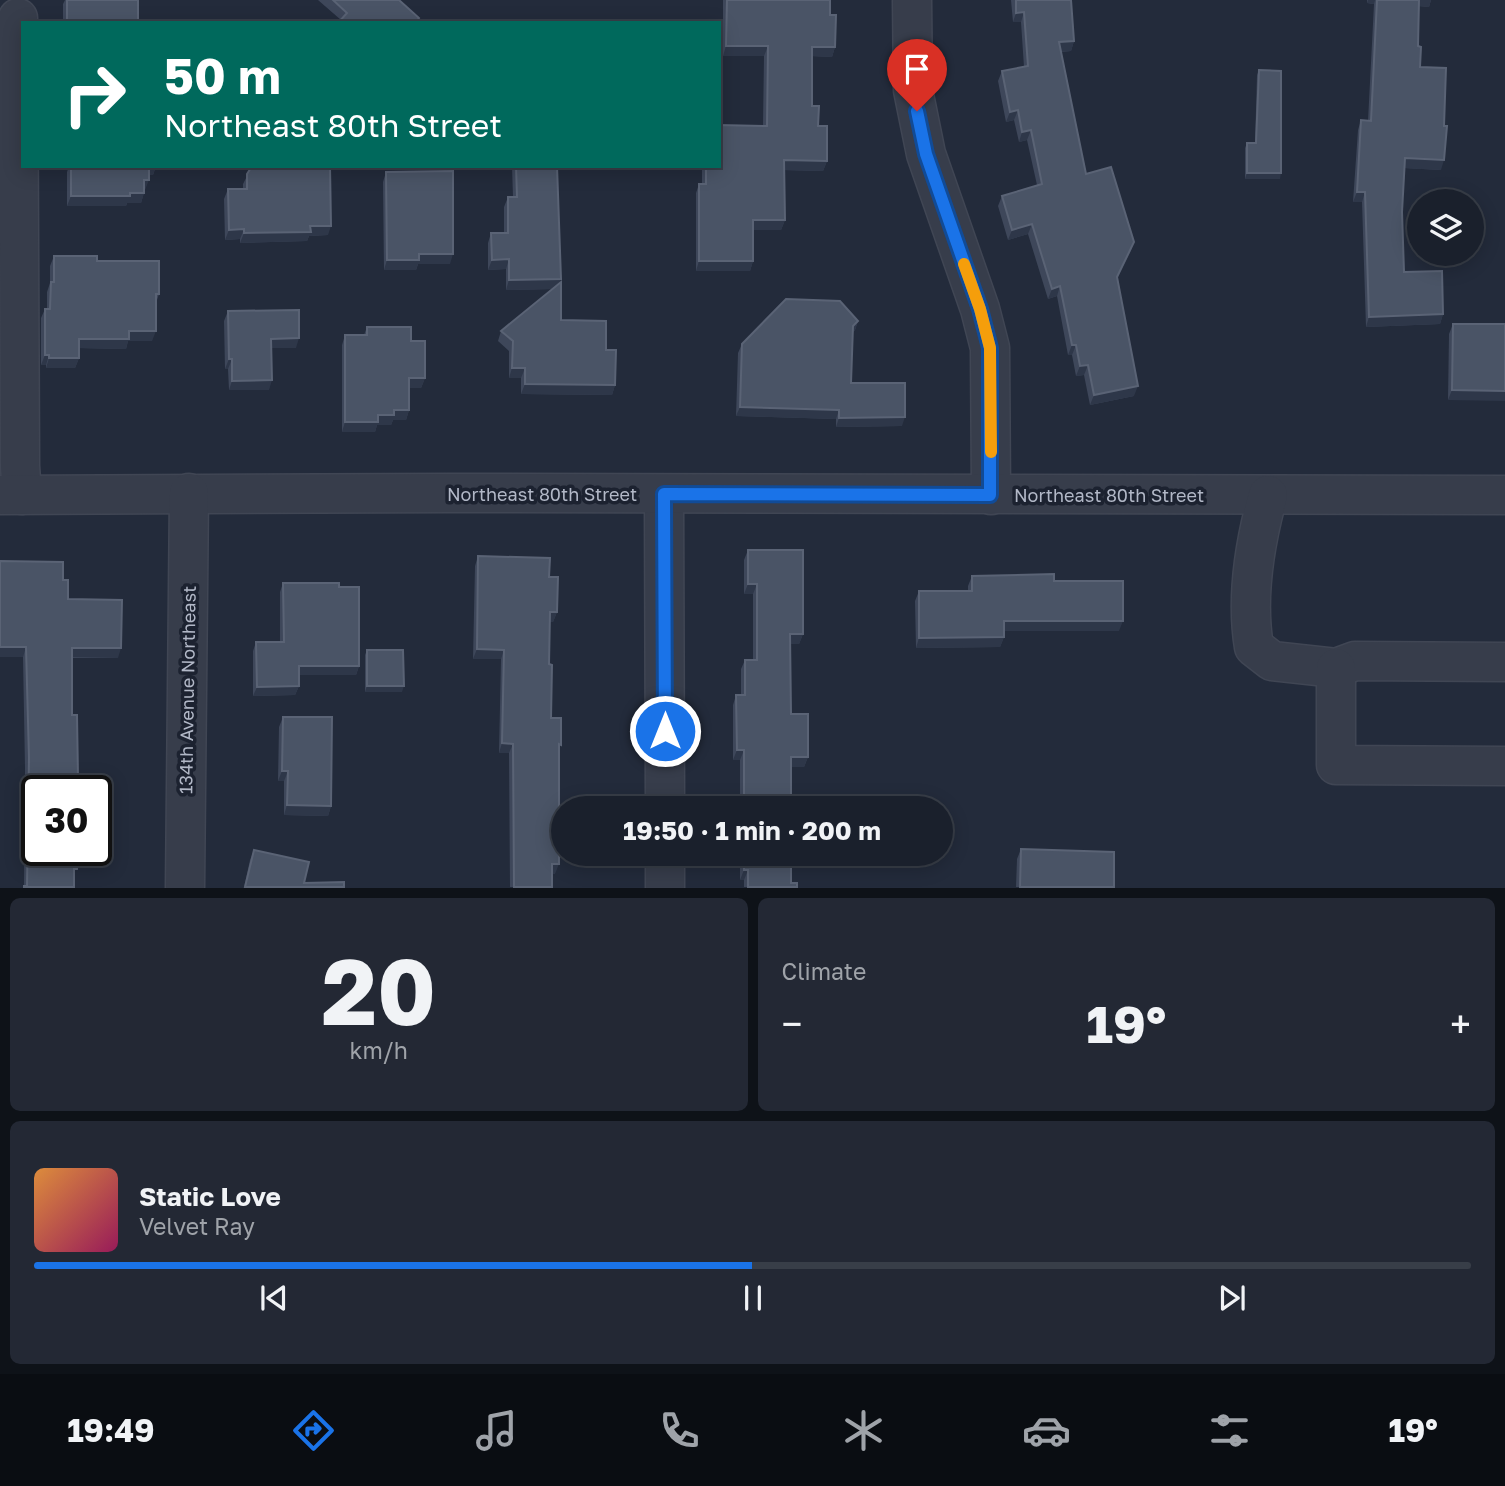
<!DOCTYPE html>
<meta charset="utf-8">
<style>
body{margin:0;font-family:"Golos Text",sans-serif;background:#232834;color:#f1f3f6;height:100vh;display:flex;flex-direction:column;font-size:26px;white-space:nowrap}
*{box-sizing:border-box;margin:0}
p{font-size:23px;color:#9fa3a9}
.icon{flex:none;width:38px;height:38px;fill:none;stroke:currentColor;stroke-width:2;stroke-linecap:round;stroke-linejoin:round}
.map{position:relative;height:888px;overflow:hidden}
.sheet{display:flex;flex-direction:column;gap:10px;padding:10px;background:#0e1218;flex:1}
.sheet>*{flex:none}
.banner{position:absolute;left:21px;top:21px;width:700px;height:147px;border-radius:0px;box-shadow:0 4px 18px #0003,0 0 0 2px #383e48;background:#00695c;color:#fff;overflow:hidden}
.tools{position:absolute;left:1407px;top:189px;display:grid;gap:14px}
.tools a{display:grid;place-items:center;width:77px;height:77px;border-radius:50%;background:#1a202c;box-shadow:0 4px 18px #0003,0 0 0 2px #383e48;font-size:35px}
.speed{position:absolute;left:21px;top:775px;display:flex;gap:14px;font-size:35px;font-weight:700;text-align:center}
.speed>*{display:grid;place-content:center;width:91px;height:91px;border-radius:50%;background:#1a202c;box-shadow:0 4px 18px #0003,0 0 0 2px #383e48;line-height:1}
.speed .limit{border:4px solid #111;border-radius:10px;background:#fff;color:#111}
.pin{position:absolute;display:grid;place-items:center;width:60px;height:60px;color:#fff;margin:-72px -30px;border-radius:50% 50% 50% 0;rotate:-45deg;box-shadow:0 0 7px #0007}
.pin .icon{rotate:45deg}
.me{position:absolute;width:77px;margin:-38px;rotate:0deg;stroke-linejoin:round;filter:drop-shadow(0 0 5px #0008)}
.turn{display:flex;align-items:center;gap:24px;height:147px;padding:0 28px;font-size:32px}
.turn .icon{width:91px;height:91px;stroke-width:2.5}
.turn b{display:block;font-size:49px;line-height:60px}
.big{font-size:52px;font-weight:700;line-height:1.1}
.sheet .tile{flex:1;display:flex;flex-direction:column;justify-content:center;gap:10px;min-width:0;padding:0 24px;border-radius:10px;background:#232834}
.sheet .dial{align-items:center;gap:0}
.dial b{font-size:91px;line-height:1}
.song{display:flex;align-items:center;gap:21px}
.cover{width:84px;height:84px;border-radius:10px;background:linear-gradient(135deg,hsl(30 70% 55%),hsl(330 70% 35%))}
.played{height:7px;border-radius:4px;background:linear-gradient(90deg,#1a73e8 50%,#383e48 50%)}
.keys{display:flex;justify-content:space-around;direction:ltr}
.heat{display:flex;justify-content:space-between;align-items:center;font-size:38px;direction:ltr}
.sheet .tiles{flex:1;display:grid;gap:10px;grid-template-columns:1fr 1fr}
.tile:last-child{grid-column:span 2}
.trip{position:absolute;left:551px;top:796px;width:402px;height:70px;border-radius:35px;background:#1a202c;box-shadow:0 4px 18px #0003,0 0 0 2px #383e48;font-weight:700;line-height:70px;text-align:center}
.tabs{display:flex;height:112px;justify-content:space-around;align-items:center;background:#0a0d12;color:#9fa3a9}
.tabs .icon{width:49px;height:49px}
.tabs .selected{color:#1a73e8}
.tabs b{font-size:32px;color:#f1f3f6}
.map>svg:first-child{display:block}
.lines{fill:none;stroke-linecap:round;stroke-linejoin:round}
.minor-casing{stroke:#404654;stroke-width:41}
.minor{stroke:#373d4b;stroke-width:38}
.wall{fill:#3e475a}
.shaded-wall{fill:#2e3749}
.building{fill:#4a5466;stroke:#5a6375;stroke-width:2}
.route-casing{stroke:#114b97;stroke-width:18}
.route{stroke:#1a73e8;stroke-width:12}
.slow{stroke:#f59e0b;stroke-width:12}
.labels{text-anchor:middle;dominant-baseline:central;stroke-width:7;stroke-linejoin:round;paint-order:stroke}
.street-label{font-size:18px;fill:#b2b8c7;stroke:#1c2230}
</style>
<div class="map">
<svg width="1505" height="888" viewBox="0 0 1505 888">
<rect width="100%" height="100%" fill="#232b3b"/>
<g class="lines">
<defs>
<g id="minor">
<path d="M912,0L913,90L926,154L980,309L990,348L991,495"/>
<path d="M18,18L20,466L22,495"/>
<path d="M664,494L665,808"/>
<path d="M0,495L449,493L1505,495"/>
<path d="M1268,495C1255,542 1246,599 1254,647L1272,661L1336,668L1355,661L1505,662"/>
<path d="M1336,668V765L1505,766"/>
<path d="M665,854V888"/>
<path d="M185,888L189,493"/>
</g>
</defs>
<use href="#minor" class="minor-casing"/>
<use href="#minor" class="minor"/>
</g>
<g class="wall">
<path d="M65,0H67L138,23H63V4Z"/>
<path d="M318,0H399L419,18L417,23H338L341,20Z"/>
<path d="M723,0H830V15L835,47L832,57L812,56V106L818,126L827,161L823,171L784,170L785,220L781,230H753V261L750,271H696V193L699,184H702V166H719L763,126L764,56H723Z"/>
<path d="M1011,0H1071L1074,41L1071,51L1061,52L1086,174L1134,242L1117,279L1134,396L1090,405L1084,375L1076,376L1072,355H1068L1057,296L1048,299L1028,234L1008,240L998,206L1002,196L1037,185L1027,140L1019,142L1014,120L1006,122L998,81L1002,71L1024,67L1021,22H1013Z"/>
<path d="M1367,0H1431L1429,7L1419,6L1418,46L1420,67L1441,170L1405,168L1402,212L1404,272L1443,314L1440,324L1366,327L1362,202H1353L1358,130L1361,120L1368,121L1374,4L1367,3Z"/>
<path d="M1259,70L1280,179H1245V148L1247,143H1255L1257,75Z"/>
<path d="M69,166H156L153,175H149L141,203H127L126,206H67V172Z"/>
<path d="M249,166H330L328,235L309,236L307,241L240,243V239L225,240L224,199L228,189H243V184L249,172Z"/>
<path d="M512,166H557L561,279L559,283L561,320L606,350L615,385L612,395L521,394V378H509V351L498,341L501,331L552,289L506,290V269L488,270V243L491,233H504V207L508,197H513Z"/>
<path d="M386,172L450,264H418L416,270H384L383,182Z"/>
<path d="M54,256L97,261L159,294L156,303L152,341H128L126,349L79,348V358L75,368H46V365H41V318L45,309H47V292L50,283V266Z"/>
<path d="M228,311L296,348H272L269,390H229L228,369H225L224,321Z"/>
<path d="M858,321L855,330L853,332L851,383L902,426L836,427V419L736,416L738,353L742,344Z"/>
<path d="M1453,324H1505L1448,400L1449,334Z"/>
<path d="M367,327L411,341L425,378L421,388H409V410L406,420H393L391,425H377L375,432H342V345L345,335H364Z"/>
<path d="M748,550L803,634L799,644H790L791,714L808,757L804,767H791V808H740V760H733V705L736,695H741V669L745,660H753V594H744V560Z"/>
<path d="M478,556L549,577L557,612L553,622H550L549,664L551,718L559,750L555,874H552V887H510L509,753H499L501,659H473L475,566Z"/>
<path d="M972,576L1054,581L1119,631H1004V637L1000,647L916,648L915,601L919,591H968V586Z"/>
<path d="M63,580L68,599L118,658H72L37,791L74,878L24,886L25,768L23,657H0Z"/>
<path d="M283,583L339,587L359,666L356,675H299V686L295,695L253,696V651L256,642H280V592Z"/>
<path d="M367,650L402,692H365V655Z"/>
<path d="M283,717L331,806L328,816L284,815V781H278L279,727Z"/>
<path d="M1021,849L1114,887H1016L1017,859Z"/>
<path d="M254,850L304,883L344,887H244L250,860Z"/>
<path d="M740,854H791V883L797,887H744V880H740Z"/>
</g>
<g class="shaded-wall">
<path d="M1368,0H1375L1374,4L1367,3Z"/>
<path d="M1418,0H1431L1429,7L1416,6Z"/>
<path d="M1024,12L1021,22H1013L1016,13Z"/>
<path d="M1074,41L1071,51L1056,52L1059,42Z"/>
<path d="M726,46H768L764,56H723Z"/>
<path d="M812,47H835L832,57L808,56Z"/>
<path d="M1018,110L1014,120L1006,122L1010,112Z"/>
<path d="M1031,130L1027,140L1019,142L1022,132Z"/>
<path d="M1405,158L1444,160L1441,170L1402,168Z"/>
<path d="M784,160L827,161L823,171L781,170Z"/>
<path d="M148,166H156L153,175H145Z"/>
<path d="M1247,173H1281L1280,179H1245Z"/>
<path d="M144,180H149L145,190H141Z"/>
<path d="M1357,192H1365L1362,202H1353Z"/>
<path d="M130,193H144L141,203H127L126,206H67L71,196Z"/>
<path d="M753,220H785L781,230H750Z"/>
<path d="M1032,224L1028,234L1008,240L1012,230Z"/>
<path d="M310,226H331L328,235L309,236L307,241L240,243L244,233Z"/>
<path d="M244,229L240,239L225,240L229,230Z"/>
<path d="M1134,242L1131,251L1113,287L1117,277Z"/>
<path d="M419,254H453L450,264H418L416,270H384L387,260Z"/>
<path d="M509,259L506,269L488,270L492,260Z"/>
<path d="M699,261H753L750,271H696Z"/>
<path d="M561,279L557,289L506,290L509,280Z"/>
<path d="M1060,286L1057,296L1048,299L1052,289Z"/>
<path d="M1443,314L1440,324L1366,327L1369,317Z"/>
<path d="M858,321L855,330L850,335L853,326Z"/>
<path d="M129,331H156L152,341H128L126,349L75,348L79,339Z"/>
<path d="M299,338L296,348H268L271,339Z"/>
<path d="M1072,345H1076L1072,355H1068Z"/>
<path d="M45,355H49L46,365H41Z"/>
<path d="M49,358H79L75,368H46Z"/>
<path d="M229,359H232L228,369H225Z"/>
<path d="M1088,365L1084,375L1076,376L1080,366Z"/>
<path d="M512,368H525L521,378H509Z"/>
<path d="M409,378H425L421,388H406Z"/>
<path d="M272,380L269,390H229L232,381Z"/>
<path d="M525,384L615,385L612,395L521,394Z"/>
<path d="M1138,386L1134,396L1090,405L1094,395Z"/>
<path d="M1452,390L1505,391V401L1448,400Z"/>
<path d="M740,407L839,410L836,419L736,416Z"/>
<path d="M394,410H409L406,420H393L391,425H377L375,432H342L345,422L378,415Z"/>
<path d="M905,417L902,426L836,427L839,418Z"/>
<path d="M748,584H757L753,594H744Z"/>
<path d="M550,612H557L553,622H546Z"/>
<path d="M1004,621H1123L1119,631H1000Z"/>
<path d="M790,634H803L799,644H787Z"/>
<path d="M1004,637L1000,647L916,648L919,638Z"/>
<path d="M0,647H26L23,657H0Z"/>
<path d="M72,648H121L118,658L68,657Z"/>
<path d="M477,649L504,650L501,659H473Z"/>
<path d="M299,666H359L356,675H295Z"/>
<path d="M299,686L295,695L253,696L257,687Z"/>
<path d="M367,686H404L402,692H365Z"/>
<path d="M502,743L513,744L509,753H499Z"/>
<path d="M737,750H744L740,760H733Z"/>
<path d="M791,757H808L804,767H788Z"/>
<path d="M282,771H288L284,781H278Z"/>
<path d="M287,805L331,806L328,816L284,815Z"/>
<path d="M552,864H559L555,874H548Z"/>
<path d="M744,870H748L744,880H740Z"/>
</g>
<g class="building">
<rect x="67" y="0" width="71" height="23"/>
<path d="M333,0H399L419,18L415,23H338L347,13Z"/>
<path d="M727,0H830V15H836L835,47H812V106H819L818,126H827V161L784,160L785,220H753V261H699V184H706V166H719V125L767,126L768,46H726Z"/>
<path d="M1016,0H1071L1074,41L1059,42L1086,174L1111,167L1134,242L1117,277L1138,386L1094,395L1088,365L1080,366L1076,345H1072L1060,286L1052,289L1032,224L1012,230L1002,196L1042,184L1031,130L1022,132L1018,110L1010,112L1002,71L1028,66L1024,12L1016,13Z"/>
<path d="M1377,0H1419L1418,46L1421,47L1420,67L1446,68L1444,126H1447L1444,160L1405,158L1402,212L1404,272L1442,271L1443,314L1369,317L1365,192H1357L1361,120L1371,121Z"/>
<path d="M1259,70L1281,71V173H1247V143H1256Z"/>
<path d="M71,166H149V180H144V193H130V196H71Z"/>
<path d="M252,166H330L331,226H310L311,232L244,233V229L229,230L228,189H247V174Z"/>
<path d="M516,166H557L561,279L509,280V259L492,260L491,233H508V197H517Z"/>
<path d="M453,171V254H419V260H387L386,172Z"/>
<path d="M54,256H97V261H159V294H156V331H129V339H79V358H49V355H45V309H50L51,282H54Z"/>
<path d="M561,282V320L606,321V350H616L615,385L525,384V368H512L513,341L501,331Z"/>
<path d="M786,299L840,301L858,321L853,326L851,383H905V417L839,418V410L740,407L742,344Z"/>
<path d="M299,310V338L271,339L272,380L232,381V359H229L228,311Z"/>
<path d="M1453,324H1505V391L1452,390Z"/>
<path d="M367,327H411V341H425V378H409V410H394V415H378V422H345V335H367Z"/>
<path d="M748,550H803V634H790L791,714H808V757H791V808H744V750H737L736,695H745V660H757V584H748Z"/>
<path d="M478,556L550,558L549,577H558L557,612H550L549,664L552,665L551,718H561V745L559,744V864H552V887H514L513,744L502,743L504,650L477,649Z"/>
<path d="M0,561L63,562V580H68V599L122,600L121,648H72V715H77L78,778H89V791H37V850H78L77,869H74V887H24V886H27L29,758L26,647H0Z"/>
<path d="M1054,574V581H1123V621H1004V637L919,638V591H972V576Z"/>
<path d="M283,583H339V587H359V666H299V686L257,687L256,642H284Z"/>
<path d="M367,650H403L404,686H367Z"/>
<path d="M283,717H332L331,806L287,805L288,771H282Z"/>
<path d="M1021,849L1114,852V887H1020Z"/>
<path d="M254,850L309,862L304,883L344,882V887H245Z"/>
<path d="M744,854H791V883H797V887H748V870H744Z"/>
</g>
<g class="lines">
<defs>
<path id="route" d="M665,731L664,494L990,495V348L980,309L926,154L917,111"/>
</defs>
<use href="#route" class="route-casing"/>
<use href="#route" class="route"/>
<path class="slow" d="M964,264L980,309L990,348L991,452"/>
</g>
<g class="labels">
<g class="street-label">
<text x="542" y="494">Northeast 80th Street</text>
<text x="1109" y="495">Northeast 80th Street</text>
<text transform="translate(187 690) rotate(-89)">134th Avenue Northeast</text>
</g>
</g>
</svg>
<div class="tools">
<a><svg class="icon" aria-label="layers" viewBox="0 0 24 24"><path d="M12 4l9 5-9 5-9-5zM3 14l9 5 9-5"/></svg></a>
</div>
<div class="speed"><div class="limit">30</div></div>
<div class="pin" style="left:917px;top:111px;background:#d93025"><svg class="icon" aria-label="arrive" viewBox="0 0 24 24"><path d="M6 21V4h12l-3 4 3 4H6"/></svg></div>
<svg class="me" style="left:665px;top:731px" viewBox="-20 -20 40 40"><circle r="17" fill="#1a73e8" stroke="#fff" stroke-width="3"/><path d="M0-11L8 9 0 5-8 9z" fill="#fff"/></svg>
<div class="trip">19:50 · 1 min · 200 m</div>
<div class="banner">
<div class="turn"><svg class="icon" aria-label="right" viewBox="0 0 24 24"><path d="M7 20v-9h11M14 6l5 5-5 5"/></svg><div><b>50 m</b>Northeast 80th Street</div></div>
</div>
</div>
<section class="sheet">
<div class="tiles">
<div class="tile dial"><b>20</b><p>km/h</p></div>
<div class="tile"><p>Climate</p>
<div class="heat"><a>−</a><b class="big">19°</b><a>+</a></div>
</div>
<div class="tile">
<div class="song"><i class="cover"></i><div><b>Static Love</b><p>Velvet Ray</p></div></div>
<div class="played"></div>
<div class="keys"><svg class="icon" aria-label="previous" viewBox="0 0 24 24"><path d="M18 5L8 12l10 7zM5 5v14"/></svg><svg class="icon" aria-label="pause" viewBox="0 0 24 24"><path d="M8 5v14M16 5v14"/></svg><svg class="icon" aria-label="next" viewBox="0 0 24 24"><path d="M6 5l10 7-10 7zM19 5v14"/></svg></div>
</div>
</div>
</section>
<nav class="tabs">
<b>19:49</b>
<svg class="icon selected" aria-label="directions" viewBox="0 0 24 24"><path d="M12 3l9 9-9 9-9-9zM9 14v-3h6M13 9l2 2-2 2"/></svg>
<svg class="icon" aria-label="music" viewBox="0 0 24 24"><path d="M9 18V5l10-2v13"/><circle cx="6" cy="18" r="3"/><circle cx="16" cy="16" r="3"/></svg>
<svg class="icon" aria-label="phone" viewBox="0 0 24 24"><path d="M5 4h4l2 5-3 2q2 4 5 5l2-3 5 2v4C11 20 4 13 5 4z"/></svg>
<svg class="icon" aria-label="climate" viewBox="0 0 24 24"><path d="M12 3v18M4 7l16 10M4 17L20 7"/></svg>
<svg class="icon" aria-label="car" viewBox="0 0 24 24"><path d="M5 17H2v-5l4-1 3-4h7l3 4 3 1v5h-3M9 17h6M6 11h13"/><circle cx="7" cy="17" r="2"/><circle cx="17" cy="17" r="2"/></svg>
<svg class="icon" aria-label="filters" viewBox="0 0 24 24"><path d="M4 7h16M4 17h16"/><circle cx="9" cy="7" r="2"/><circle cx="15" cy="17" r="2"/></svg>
<b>19°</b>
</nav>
